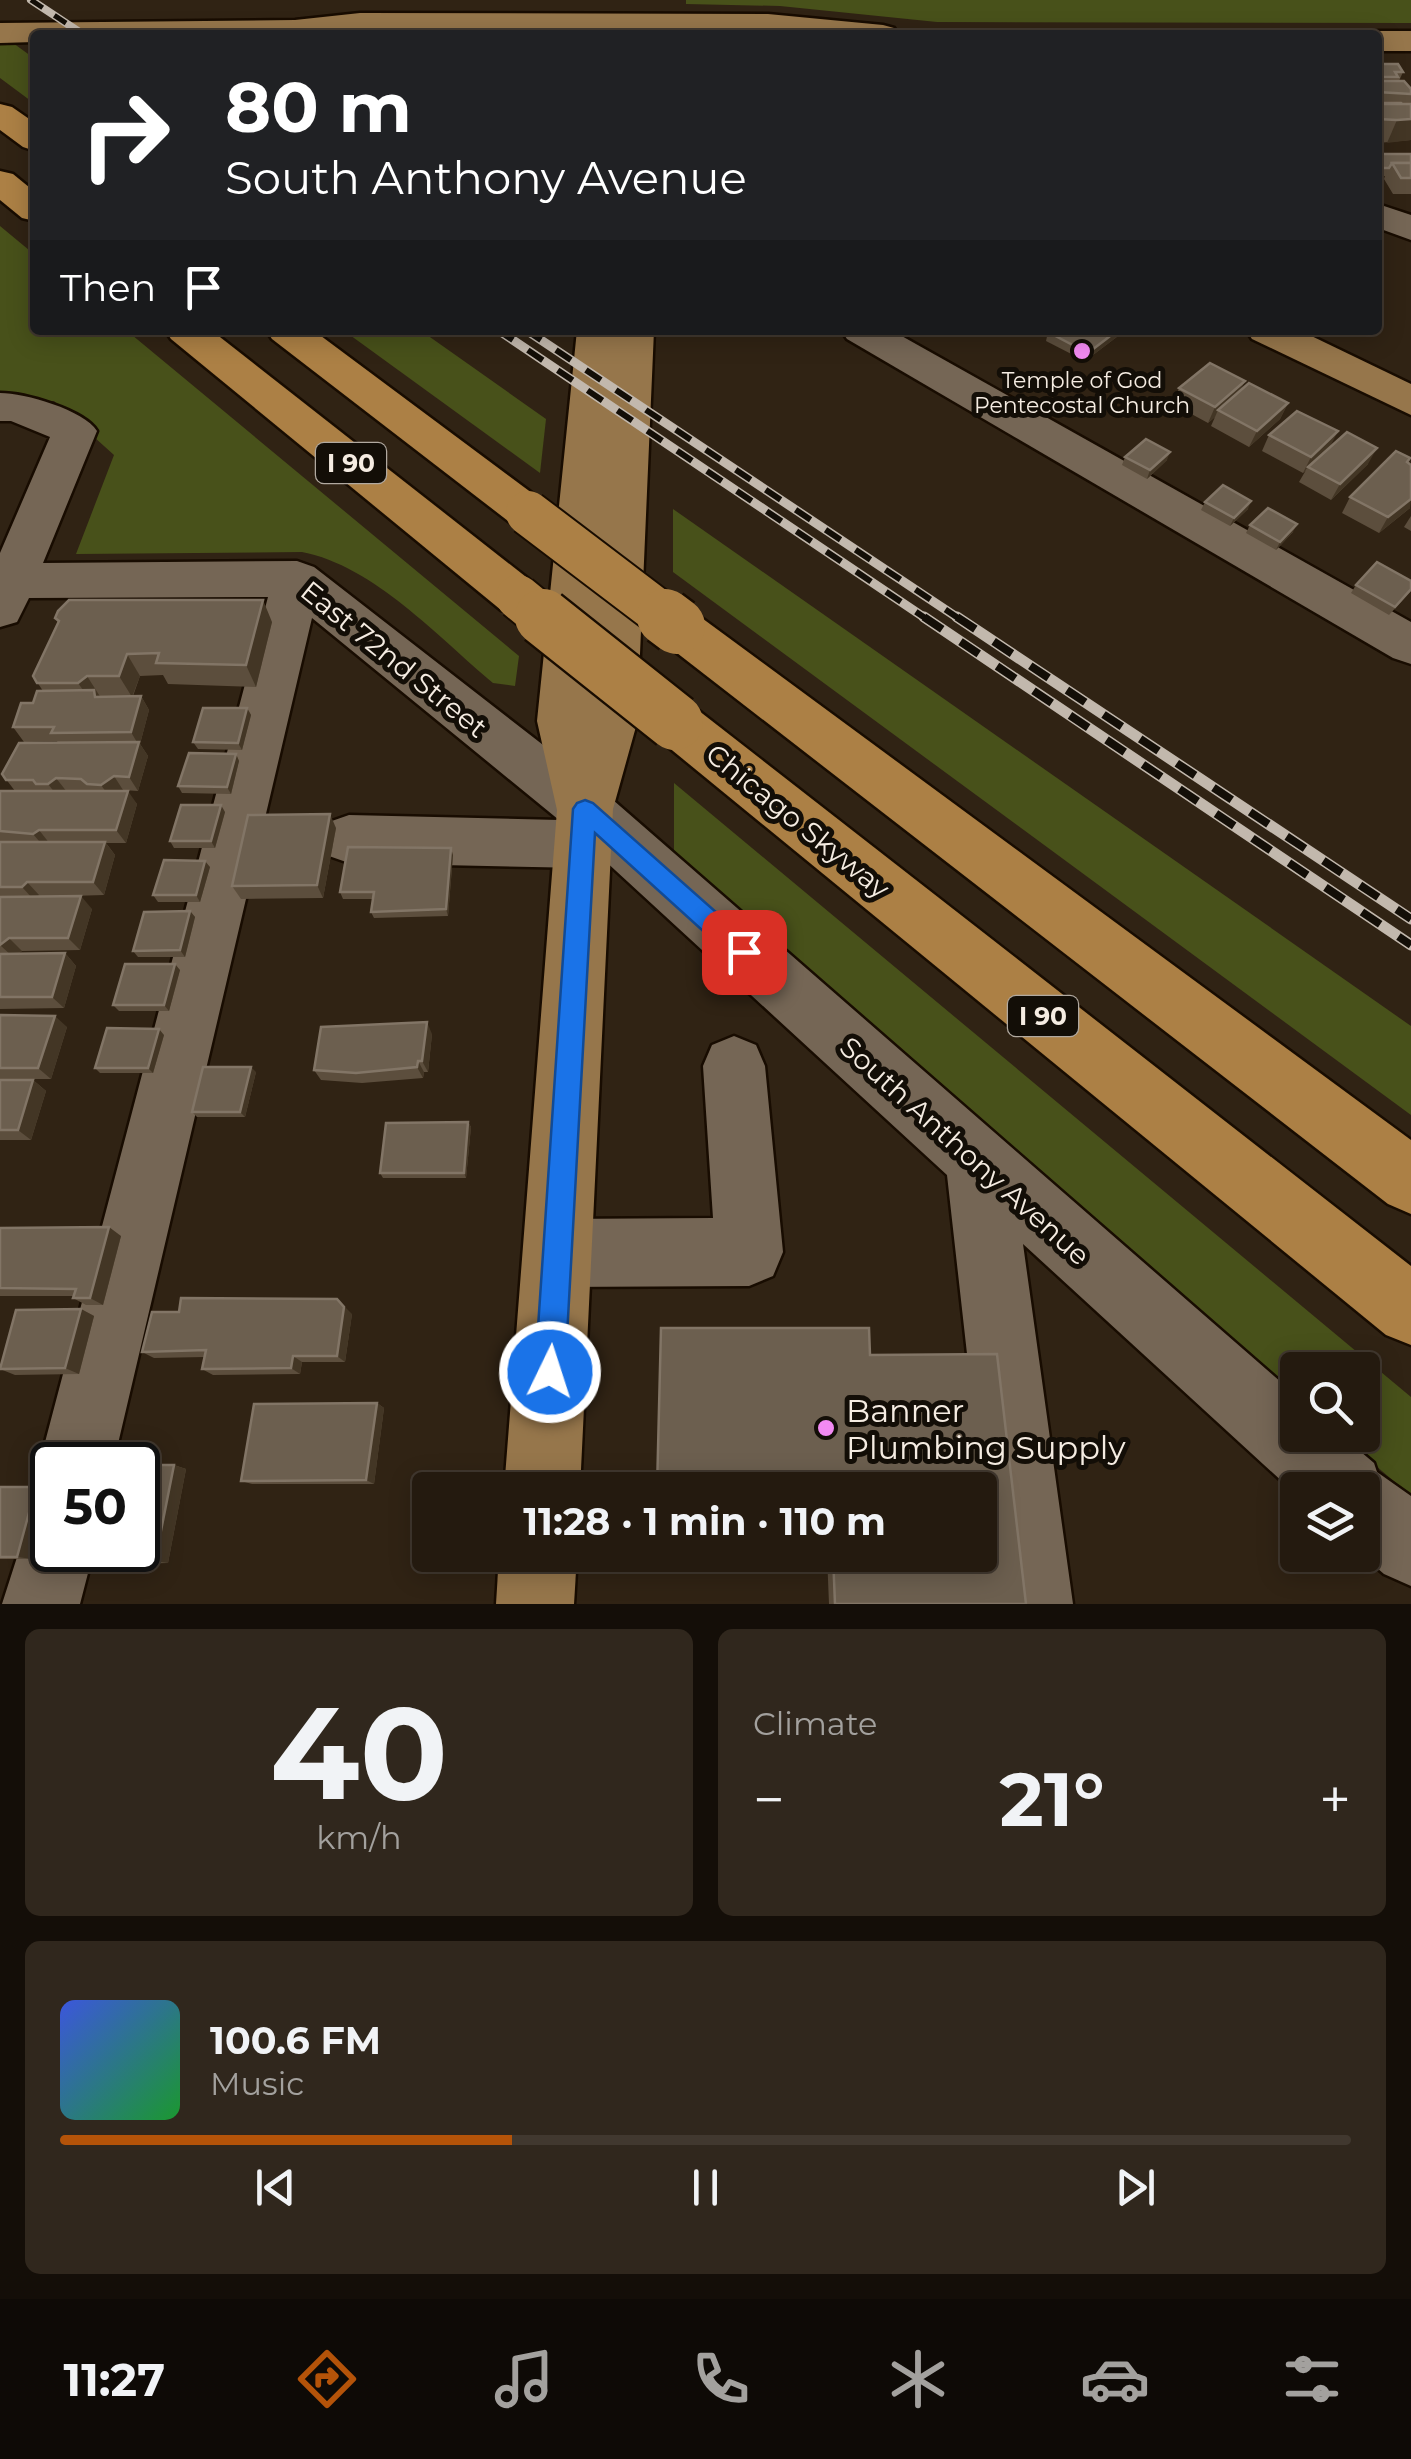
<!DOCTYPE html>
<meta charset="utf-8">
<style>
body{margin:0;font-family:Montserrat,sans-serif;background:#30271d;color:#f1f3f6;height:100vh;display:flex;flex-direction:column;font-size:38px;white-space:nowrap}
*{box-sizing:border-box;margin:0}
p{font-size:32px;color:#a3a19e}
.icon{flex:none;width:55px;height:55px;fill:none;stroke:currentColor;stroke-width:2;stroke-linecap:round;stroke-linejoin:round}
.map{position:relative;height:1604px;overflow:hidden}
.drawer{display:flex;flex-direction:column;gap:25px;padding:25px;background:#140e08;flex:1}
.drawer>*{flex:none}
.hud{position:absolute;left:30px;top:30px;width:1352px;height:305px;border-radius:10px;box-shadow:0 5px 25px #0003,0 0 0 2px #41382f;background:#202124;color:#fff;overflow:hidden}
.tools{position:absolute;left:1280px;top:1352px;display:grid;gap:20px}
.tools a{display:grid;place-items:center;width:100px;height:100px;border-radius:10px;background:#241a0f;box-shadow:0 5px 25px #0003,0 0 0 2px #41382f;font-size:50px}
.speed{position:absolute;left:30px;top:1442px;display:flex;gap:20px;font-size:50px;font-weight:700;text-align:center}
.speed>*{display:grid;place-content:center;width:130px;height:130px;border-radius:50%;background:#241a0f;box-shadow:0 5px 25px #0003,0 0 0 2px #41382f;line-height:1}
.speed .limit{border:5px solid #111;border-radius:15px;background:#fff;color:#111}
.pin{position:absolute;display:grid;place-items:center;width:85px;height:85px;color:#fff;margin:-42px;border-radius:20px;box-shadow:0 5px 15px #0006}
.me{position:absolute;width:110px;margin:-55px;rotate:4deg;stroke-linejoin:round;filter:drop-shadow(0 0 8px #0008)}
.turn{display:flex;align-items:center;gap:35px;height:210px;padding:0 30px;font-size:45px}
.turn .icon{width:130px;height:130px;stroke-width:2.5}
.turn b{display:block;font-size:70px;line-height:85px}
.then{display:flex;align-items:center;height:95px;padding:0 30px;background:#0003;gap:20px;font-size:38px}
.big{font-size:75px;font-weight:700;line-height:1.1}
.drawer .widget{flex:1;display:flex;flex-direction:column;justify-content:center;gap:15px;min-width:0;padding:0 35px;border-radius:15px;background:#30271d}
.drawer .dial{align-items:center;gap:0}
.dial b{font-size:130px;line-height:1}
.song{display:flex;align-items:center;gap:30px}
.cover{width:120px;height:120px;border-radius:15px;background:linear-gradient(135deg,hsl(230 70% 55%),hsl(130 70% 35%))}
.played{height:10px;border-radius:5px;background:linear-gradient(90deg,#b45309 35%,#41382f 35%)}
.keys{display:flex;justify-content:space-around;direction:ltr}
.heat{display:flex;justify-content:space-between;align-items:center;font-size:55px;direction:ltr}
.drawer .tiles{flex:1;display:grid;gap:25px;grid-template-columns:1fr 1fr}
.widget:last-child{grid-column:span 2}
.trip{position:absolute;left:412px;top:1472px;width:585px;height:100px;border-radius:10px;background:#241a0f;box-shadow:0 5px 25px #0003,0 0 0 2px #41382f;font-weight:700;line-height:100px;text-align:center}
.tabs{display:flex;height:160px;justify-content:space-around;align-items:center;background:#0e0a06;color:#a3a19e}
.tabs .icon{width:70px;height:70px}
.tabs .on{color:#b45309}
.tabs b{font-size:45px;color:#f1f3f6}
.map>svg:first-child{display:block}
.green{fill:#48511a}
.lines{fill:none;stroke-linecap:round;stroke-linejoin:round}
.minor-casing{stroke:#180c01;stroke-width:5}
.major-casing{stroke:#180c01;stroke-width:5}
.highway-casing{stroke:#180c01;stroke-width:5}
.minor{fill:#756655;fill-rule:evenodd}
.major{fill:#96764b;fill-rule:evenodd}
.highway{fill:#ac8045;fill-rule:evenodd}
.rail-far2-casing{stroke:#c2b8ad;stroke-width:8}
.rail-far1-casing{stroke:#c2b8ad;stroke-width:9}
.rail-casing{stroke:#c2b8ad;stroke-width:11}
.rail-far2{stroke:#130e07;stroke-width:5;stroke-dasharray:14;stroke-linecap:butt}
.rail-far1{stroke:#130e07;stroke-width:6;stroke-dasharray:18;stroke-linecap:butt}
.rail{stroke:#130e07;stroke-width:8;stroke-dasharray:22;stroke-linecap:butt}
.highway-bridge-far1-casing{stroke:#180c01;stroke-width:48;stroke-linecap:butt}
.highway-bridge-casing{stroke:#180c01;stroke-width:61;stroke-linecap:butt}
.highway-bridge-far1{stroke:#ac8045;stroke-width:44}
.highway-bridge{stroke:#ac8045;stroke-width:56}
.wall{fill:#5c4e3d}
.shaded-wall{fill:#433625}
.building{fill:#6c5f4f;stroke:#827566;stroke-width:2.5}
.route{fill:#1a73e8;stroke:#114b97;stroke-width:2.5}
.poi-dot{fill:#f28af2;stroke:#130e07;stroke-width:4}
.labels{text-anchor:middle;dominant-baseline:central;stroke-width:10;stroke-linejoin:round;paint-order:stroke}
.far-poi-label{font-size:22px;fill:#f5ece2;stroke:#130e07}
.shield{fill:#130e07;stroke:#b1a9a0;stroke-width:2.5}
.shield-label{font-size:25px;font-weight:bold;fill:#f5ece2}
.street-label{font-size:28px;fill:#f5ece2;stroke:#130e07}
.near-poi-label{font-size:32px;fill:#f5ece2;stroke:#130e07;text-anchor:start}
</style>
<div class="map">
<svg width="1411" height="1604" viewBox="0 0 1411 1604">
<rect width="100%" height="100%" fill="#302314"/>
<g class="green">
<path d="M686,0H1411V23L937,22L780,6L686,4Z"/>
<path d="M0,43H13L35,59V104L0,78Z"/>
<path d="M0,226L35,255V330H126L519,656L515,686L493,683C438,637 374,566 302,552L76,554L114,455L54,401H0Z"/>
<path d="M343,330H420L546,419L540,473Z"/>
<path d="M673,509L1411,1026V1115L673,572Z"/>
<path d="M674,783L1411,1397V1496L1340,1435H1362V1370H1298L1297,1399L674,862Z"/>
</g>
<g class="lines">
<defs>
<g id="minor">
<path d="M1378,204L1411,215V240L1378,228Z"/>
<path d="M841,330H891L1411,622V664L1393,658L847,339Z"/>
<path d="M0,393C25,393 84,410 97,431L43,563L297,561L314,567L605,793L1298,1397V1435H1341L1374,1463L1377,1472L1411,1496V1586L1384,1574L1362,1555V1490H1298V1496L1023,1244L1073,1604H995L947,1175L603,859L582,868L349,863L329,856L321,839L329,822L349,815L559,820L312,618L113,1465H52V1493L50,1491L39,1465L268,597L29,598L17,622L0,627V553L50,437L11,421H0Z"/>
<path d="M734,1036L756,1045L765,1066L783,1252L773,1276L749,1286L557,1287L533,1277L523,1253L533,1229L557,1219L713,1218L703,1066L712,1045Z"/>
<path d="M52,1512V1550H94L80,1604H2L28,1523Z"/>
</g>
<g id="major">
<path d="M360,13L768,14L883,25L894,28L899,35H35V42L0,43V23L295,20Z"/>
<path d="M1378,31H1411V51H1378V35H1366Z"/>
<path d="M577,330H654L637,723L613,809L580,1490H504L557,810L537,721Z"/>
<path d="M1246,330H1299L1411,384V415L1252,339Z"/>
<path d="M499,1555H577L574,1604H496Z"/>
</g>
<g id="highway">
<path d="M0,104L12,107L35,123V151L23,147L0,130Z"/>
<path d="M0,171L13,174L35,192V221L22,218L0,200Z"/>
<path d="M165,330H211L535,584L542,597L535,610L518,615L501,610L171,339Z"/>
<path d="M266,330H313L544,502L551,513L544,524L528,529L512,524L272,339Z"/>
<path d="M677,607L695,613L1411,1140V1214L1388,1204L659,639L652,626L659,613Z"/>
<path d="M675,701L694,707L1411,1266V1345L1386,1335L656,737L649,722L656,707Z"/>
</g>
</defs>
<use href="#minor" class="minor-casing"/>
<use href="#major" class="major-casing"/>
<use href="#highway" class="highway-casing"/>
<use href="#minor" class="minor"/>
<use href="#major" class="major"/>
<use href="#highway" class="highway"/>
<defs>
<path id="rail-far2" d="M31,0L84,35"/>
<g id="rail-far1">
<path d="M498,330L928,620"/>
<path d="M526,330L961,620"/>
</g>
<g id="rail">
<path d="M924,617L1411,945"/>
<path d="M957,617L1411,919"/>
</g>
</defs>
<use href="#rail-far2" class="rail-far2-casing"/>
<use href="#rail-far1" class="rail-far1-casing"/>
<use href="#rail" class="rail-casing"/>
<use href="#rail-far2" class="rail-far2"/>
<use href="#rail-far1" class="rail-far1"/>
<use href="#rail" class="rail"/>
<defs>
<g id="highway-bridge-far1">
<path d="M528,513L669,620"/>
<path d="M518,597L546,620"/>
</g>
<g id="highway-bridge">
<path d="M543,617L675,722"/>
<path d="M665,617L677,626"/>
</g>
</defs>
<use href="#highway-bridge-far1" class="highway-bridge-far1-casing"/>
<use href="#highway-bridge" class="highway-bridge-casing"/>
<use href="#highway-bridge-far1" class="highway-bridge-far1"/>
<use href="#highway-bridge" class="highway-bridge"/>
</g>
<g class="wall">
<path d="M1378,64L1403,72L1399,81L1411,89V140L1378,143Z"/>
<path d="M1378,154H1411V194H1393L1384,179L1385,176H1378Z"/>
<path d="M1052,330H1126L1085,361L1046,341L1048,332Z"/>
<path d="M1179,388L1242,390L1288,403L1280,419L1249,447L1211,426L1215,417L1208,423L1173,404Z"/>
<path d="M1269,435L1329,447L1368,464L1331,500L1299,482L1306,470L1303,473L1262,451Z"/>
<path d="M1125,457L1167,460L1147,479L1122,465Z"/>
<path d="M1410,458L1408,463L1410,508L1379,533L1342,513L1350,497Z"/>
<path d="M1205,502L1248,509L1230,526L1201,510Z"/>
<path d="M1411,516V531L1404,527Z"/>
<path d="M1250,525L1293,532L1276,550L1246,533Z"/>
<path d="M1356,585L1411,591L1389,615L1351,593Z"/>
<path d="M55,618L272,622L256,687L168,684L163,675L140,676L133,696H141L149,710L140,744L148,756L138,791L123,790L137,804L126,843H106L115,855L104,895L38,897L92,909L80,950L22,951L17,954L65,953L76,966L64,1008L0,1009V897H7L0,896V792L15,791L2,774L58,743L57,741L24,742L13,727L43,691L33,676L58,623Z"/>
<path d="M247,708L251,715L242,750L198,749L193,742Z"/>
<path d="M236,754L239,761L231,794L182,793L178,786Z"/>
<path d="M225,812L215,848H174L170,841Z"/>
<path d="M336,828L323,898L241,899L232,886Z"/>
<path d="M453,855L448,916L374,918L371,912L373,899H343L340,892Z"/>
<path d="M210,867L200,902H158L153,895Z"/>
<path d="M190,911L195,917L185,957H138L133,951Z"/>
<path d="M180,970L169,1011H119L113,1005Z"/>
<path d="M0,1015L67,1027L51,1079H0Z"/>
<path d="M432,1034L428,1072H424L423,1078L362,1083L321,1080L314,1070Z"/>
<path d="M164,1035L153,1073H100L95,1068Z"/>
<path d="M256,1072L245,1117H197L192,1112Z"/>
<path d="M0,1080H33L46,1091L31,1140H0Z"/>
<path d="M468,1122L471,1127L466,1178H383L380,1173Z"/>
<path d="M0,1228L121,1236L103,1305H86L73,1298L74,1296H0Z"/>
<path d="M81,1309L94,1316L79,1374L15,1375L0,1369Z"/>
<path d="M352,1314L345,1362H302L300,1374L213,1375L202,1369L205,1357L154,1358L142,1352Z"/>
<path d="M870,1355L1026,1604H829L827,1555H980Z"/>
<path d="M377,1403L384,1408L374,1484H252L241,1481Z"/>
<path d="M174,1465L186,1469L168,1563L97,1565L82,1563Z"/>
<path d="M0,1487H36L51,1491L33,1559H0Z"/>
</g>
<g class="shaded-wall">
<path d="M1411,116V140L1387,143L1397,120Z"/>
<path d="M1118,330H1126L1085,361L1088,353Z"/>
<path d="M1245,381L1238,397L1218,410L1215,417L1208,423L1215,407Z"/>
<path d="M1288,403L1280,419L1249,447L1257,431Z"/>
<path d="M1338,431L1330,447L1308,467L1303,473L1311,457Z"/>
<path d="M1377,448L1368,464L1331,500L1340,484Z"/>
<path d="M1170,452L1167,460L1147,479L1150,470Z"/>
<path d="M1411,499L1410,508L1379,533L1388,517Z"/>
<path d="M1251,501L1248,509L1230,526L1234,518Z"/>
<path d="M1297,524L1293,532L1276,550L1280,542Z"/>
<path d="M263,600L272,622L256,687L246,665Z"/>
<path d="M127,654L140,676L132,697L119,676Z"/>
<path d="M87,676L101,698L93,704L78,683Z"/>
<path d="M141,696L149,710L140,744L148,756L138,791L129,777L138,744L131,732Z"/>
<path d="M247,708L251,715L242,750L238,743Z"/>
<path d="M236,754L239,761L231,794L227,787Z"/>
<path d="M114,776L123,790L111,799L101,785Z"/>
<path d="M56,778L67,792L59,798L48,784Z"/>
<path d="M128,791L137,804L126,843L116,830Z"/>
<path d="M221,805L225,812L215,848L211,841Z"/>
<path d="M330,814L336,828L323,898L317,885Z"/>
<path d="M39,830L50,844L45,848L33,834Z"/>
<path d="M105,842L115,855L104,895L93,882Z"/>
<path d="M451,848L453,855L448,916L446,909Z"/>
<path d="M205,861L210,867L200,902L196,895Z"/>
<path d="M27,882L39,895L34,900L22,887Z"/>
<path d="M81,896L92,909L80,950L68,938Z"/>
<path d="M190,911L195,917L185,957L180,950Z"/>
<path d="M9,938L22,951L13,957L0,945Z"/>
<path d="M65,953L76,966L64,1008L52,997Z"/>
<path d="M175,964L180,970L169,1011L164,1005Z"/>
<path d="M55,1016L67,1027L51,1079L38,1068Z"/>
<path d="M427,1022L432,1034L428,1072L422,1061Z"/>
<path d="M159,1029L164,1035L153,1073L148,1068Z"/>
<path d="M418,1061L424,1072L423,1078L417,1067Z"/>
<path d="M251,1067L256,1072L245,1117L240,1112Z"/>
<path d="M33,1080L46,1091L31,1140L18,1130Z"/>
<path d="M468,1122L471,1127L466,1178L464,1173Z"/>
<path d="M109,1227L121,1236L103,1305L90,1298Z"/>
<path d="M337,1299L352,1314L345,1362L337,1356Z"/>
<path d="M81,1309L94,1316L79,1374L65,1368Z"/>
<path d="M293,1356L302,1362L300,1374L291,1368Z"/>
<path d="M377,1403L384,1408L374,1484L366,1480Z"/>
<path d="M174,1465L186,1469L168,1563L155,1561Z"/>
<path d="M36,1487L51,1491L33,1559L17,1557Z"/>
</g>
<g class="building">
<path d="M1378,64H1398L1403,72H1395L1398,77H1378Z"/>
<path d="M1378,81H1404L1411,89V94L1378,92Z"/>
<path d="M1378,103H1401L1402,104H1378Z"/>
<path d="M1378,104H1411V119L1397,120L1378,119Z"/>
<path d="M1378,154H1411V163H1392L1389,168H1378Z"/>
<path d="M1392,163H1411V178H1401Z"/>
<path d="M1052,330H1118L1088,353L1048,332Z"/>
<path d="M1210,363L1245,381L1215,407L1179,388Z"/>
<path d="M1249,383L1288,403L1257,431L1218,410Z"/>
<path d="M1297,411L1338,431L1311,457L1269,435Z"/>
<path d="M1347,432L1377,448L1340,484L1308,467Z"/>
<path d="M1146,439L1170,452L1150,470L1125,457Z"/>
<path d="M1396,451L1410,458L1407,462L1411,465V499L1388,517L1350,497Z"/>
<path d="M1223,485L1251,501L1234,518L1205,502Z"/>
<path d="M1268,508L1297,524L1280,542L1250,525Z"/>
<path d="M1377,562L1411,581V589L1395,607L1356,585Z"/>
<path d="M69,600H263L246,665L156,663L159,653L127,654L119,676H87L78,683H37L33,676L59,621L55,618L58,611Z"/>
<path d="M94,690L95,697L141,696L131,732L51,733L54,727H13L21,703H33L37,691Z"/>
<path d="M203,708H247L238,743L193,742Z"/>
<path d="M139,742L129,777L114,776L101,785L87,784L81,779L56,778L48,784H36L33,780H6L2,774L19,743Z"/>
<path d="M189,753L236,754L227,787L178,786Z"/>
<path d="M0,791H128L116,830H39L33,834L0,831Z"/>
<path d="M181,805H221L211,841H170Z"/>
<path d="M330,814L317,885L232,886L248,815Z"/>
<path d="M0,842H105L93,882H27L22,887H0Z"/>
<path d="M348,847L451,848L446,909L371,912L374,892H340Z"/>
<path d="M164,860L205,861L196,895H153Z"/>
<path d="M81,896L68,938H9L0,945V897Z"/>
<path d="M190,911L180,950L133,951L144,912Z"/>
<path d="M65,953L52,997H0V954Z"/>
<path d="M125,964H175L164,1005H113Z"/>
<path d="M0,1015L55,1016L38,1068H0Z"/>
<path d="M427,1022L422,1061H418L417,1067L356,1073L314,1070L321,1027Z"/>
<path d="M107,1028L159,1029L148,1068H95Z"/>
<path d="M203,1067H251L240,1112H192Z"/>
<path d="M0,1080H33L18,1130H0Z"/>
<path d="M468,1122L464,1173H380L386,1123Z"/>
<path d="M109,1227L90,1298H73L76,1289L0,1288V1228Z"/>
<path d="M181,1298L337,1299L344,1307L337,1356H293L291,1368L202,1369L206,1350L142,1352L152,1312H179Z"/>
<path d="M81,1309L65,1368L0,1369L16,1310Z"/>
<path d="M661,1328H869L870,1355L997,1354L1026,1604H835L833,1555H980V1490H657Z"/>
<path d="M377,1403L366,1480L241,1481L254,1404Z"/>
<path d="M105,1465H174L155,1561L82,1563L85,1550H138V1465Z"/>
<path d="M0,1487H36L17,1557H0Z"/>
</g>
<path class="route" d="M585,800L593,803L752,944L756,952L752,960L744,963L735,960L595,833L565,1372L560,1382L550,1386L539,1382L535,1372L573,809L577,803Z"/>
<g class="poi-dot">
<circle cx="1082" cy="351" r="10"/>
<circle cx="826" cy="1428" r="10"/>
</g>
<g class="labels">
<g class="far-poi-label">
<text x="1082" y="380">Temple of God<tspan x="1082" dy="25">Pentecostal Church</tspan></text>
</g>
<g class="shield">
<rect x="316" y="443" width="70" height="40" rx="8"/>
<rect x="1008" y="996" width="70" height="40" rx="8"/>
</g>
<g class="shield-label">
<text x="351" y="463">I 90</text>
<text x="1043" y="1016">I 90</text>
</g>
<g class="street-label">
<text transform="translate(394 659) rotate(39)">East 72nd Street</text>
<text transform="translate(798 821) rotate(39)">Chicago Skyway</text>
<text transform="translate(965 1151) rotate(42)">South Anthony Avenue</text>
</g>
<g class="near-poi-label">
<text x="846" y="1410">Banner<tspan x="846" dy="37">Plumbing Supply</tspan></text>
</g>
</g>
</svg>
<div class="tools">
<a><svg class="icon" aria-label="search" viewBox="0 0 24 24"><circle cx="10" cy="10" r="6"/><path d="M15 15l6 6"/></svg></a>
<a><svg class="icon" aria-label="layers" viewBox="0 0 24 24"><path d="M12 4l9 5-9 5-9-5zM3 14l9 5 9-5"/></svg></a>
</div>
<div class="speed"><div class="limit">50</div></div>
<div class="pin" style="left:744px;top:952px;background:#d93025"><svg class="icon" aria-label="arrive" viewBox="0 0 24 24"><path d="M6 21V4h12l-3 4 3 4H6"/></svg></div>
<svg class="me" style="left:550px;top:1372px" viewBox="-20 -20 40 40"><circle r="17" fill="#1a73e8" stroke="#fff" stroke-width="3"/><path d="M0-11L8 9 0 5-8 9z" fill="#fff"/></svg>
<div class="trip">11:28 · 1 min · 110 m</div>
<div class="hud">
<div class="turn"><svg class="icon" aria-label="right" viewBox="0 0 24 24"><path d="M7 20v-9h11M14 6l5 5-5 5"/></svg><div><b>80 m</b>South Anthony Avenue</div></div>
<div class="then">Then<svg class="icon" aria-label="arrive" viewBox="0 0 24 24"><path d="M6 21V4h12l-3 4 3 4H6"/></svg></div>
</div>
</div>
<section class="drawer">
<div class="tiles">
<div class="widget dial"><b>40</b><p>km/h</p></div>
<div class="widget"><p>Climate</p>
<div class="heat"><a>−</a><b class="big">21°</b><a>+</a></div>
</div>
<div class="widget">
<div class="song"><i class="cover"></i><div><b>100.6 FM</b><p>Music</p></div></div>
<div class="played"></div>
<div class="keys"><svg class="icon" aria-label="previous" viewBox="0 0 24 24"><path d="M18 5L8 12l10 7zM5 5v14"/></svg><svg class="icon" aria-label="pause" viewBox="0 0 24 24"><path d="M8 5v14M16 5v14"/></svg><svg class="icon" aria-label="next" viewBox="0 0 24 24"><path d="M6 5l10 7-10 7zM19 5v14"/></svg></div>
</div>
</div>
</section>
<nav class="tabs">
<b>11:27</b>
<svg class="icon on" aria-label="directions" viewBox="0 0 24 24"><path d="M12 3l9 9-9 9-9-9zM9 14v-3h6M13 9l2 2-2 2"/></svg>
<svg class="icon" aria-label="music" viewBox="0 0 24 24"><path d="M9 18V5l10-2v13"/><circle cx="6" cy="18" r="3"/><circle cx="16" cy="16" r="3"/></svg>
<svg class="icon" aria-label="phone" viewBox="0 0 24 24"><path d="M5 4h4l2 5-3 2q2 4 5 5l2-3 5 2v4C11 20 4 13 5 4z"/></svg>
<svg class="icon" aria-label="climate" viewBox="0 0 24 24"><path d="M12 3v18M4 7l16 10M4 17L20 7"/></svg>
<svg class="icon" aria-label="car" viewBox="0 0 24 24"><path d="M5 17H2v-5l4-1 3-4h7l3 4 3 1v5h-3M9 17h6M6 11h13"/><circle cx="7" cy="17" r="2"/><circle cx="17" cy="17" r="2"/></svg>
<svg class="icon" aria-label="filters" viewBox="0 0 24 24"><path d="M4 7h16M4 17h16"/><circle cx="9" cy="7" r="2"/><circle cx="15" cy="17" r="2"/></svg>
</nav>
